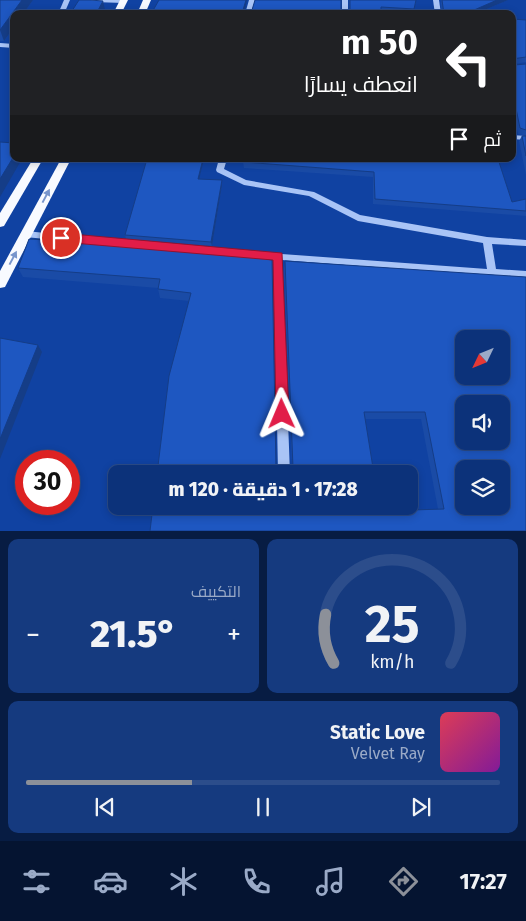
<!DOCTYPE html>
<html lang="ar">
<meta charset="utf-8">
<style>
body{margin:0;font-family:"Fira Sans",Cairo,sans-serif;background:#153a7f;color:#f1f3f6;direction:rtl;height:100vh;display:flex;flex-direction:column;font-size:19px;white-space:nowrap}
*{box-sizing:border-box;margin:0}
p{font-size:16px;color:#9aaac7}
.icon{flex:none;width:28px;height:28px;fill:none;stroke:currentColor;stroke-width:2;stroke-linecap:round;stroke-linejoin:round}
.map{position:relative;height:531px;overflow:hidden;direction:ltr}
.drawer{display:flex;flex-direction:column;gap:8px;padding:8px;background:#071c43;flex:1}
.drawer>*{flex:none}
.hud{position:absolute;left:10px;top:10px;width:506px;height:152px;border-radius:10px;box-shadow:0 2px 8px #0003,0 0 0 1px #2c4d8b;direction:rtl;background:#202124;color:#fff;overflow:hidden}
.needle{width:32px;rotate:227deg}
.controls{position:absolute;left:455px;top:330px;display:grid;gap:10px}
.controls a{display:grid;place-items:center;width:55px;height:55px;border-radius:10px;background:#0c327a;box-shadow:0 2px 8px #0003,0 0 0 1px #2c4d8b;font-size:25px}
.speed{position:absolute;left:15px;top:450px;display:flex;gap:10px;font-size:25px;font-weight:700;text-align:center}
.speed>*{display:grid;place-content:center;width:65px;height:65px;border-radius:50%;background:#0c327a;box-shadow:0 2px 8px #0003,0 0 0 1px #2c4d8b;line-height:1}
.speed .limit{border:8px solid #d22;background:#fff;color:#111}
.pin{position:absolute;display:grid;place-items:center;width:42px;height:42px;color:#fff;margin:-21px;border:2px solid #fff;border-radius:50%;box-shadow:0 1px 5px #0007}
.me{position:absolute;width:55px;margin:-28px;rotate:359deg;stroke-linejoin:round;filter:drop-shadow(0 0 4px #0008)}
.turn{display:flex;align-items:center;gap:18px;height:105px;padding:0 15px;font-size:22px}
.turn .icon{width:65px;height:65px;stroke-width:2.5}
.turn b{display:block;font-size:35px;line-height:42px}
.then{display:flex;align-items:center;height:48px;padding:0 15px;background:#0003;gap:10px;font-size:19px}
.big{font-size:38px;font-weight:800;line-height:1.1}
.drawer .widget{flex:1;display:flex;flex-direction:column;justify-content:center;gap:8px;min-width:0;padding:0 18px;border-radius:10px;background:#153a7f}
.drawer .dial{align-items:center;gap:0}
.dial svg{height:130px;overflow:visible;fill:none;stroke:#2c4d8b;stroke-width:7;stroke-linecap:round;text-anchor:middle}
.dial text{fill:#f1f3f6;stroke:none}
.song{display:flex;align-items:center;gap:15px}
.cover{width:60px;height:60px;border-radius:8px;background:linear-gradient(135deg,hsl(350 70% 55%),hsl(290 70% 35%))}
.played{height:5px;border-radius:2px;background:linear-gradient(90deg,#8c9099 35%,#2c4d8b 35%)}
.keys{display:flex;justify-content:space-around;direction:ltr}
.heat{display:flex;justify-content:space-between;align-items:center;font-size:28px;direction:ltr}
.drawer .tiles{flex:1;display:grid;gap:8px;grid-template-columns:1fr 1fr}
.widget:last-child{grid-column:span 2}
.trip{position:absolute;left:108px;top:465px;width:310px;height:50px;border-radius:10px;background:#0c327a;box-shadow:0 2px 8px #0003,0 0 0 1px #2c4d8b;font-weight:800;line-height:50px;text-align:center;direction:rtl}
.tab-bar{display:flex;height:80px;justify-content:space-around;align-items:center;background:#051431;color:#9aaac7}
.tab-bar .icon{width:35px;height:35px}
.tab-bar .selected{color:#8c9099}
.tab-bar b{font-size:22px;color:#f1f3f6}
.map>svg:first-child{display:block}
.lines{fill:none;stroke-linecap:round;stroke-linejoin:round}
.minor{fill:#a9c4f6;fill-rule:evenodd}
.major{fill:#f8faff;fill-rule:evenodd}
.wall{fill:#1a4ba6}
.shaded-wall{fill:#153d87}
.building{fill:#1e57c1;stroke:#153d87;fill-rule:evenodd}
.oneway{fill:#7895cc}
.route{fill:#e11d48;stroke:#92132f}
</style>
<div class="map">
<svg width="526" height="531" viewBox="0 0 526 531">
<rect width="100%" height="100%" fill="#1042a2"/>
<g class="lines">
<g class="minor">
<path d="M64,0H70L64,14H58Z"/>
<path d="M90,0H126L127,1L124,3L93,2Z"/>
<path d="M249,0H255L251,14H245Z"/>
<rect x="342" y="0" width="6" height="14"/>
<path d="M433,0H439L441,14H435Z"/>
<path d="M0,43L14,44V48L0,47Z"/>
<path d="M512,135L526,136V140L512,139Z"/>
<path d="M219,159H227L224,169L246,180L314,192L360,215L487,237L526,240V246L492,244L496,269L526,271V279L282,260L290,474H278L274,260L200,254L196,251L197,249L200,248L487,269L483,243L358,221L309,196L244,185L217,172L216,170Z"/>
<path d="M25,231L129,241L133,244L129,247L25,237L21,234Z"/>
</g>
<g class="major">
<path d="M120,0H128L121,14H113Z"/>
<path d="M143,0H151L145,14H137Z"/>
<path d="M33,159H43L4,226L0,227V213Z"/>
<path d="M61,159H71L5,287L0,288V271Z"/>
</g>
</g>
<g class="wall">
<path d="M0,0H33L23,14H14V27L4,41H0Z"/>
<path d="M349,0H416L413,14L381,12L151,14L245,10H349Z"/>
<path d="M441,0H508L475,14H441Z"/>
<path d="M512,19L526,20V62L514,64V65L526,64V136L518,134L512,106Z"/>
<path d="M522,136H526V175L519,141Z"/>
<path d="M498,159L512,202L526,199V216L373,204V177L244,168L243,162Z"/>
<path d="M199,179L222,185L212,246L126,239L125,235Z"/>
<path d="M119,244L210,253L276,468L291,470L292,469L284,269L285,261L526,277V531L379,511L438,509L421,419H365L374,474H157L189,301L160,298L158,289V288L23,277L18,268Z"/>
</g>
<g class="shaded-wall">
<path d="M22,0H33L23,14H14V27L4,41L0,30Z"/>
<path d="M246,0H247L244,14L243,10Z"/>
<path d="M497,0H508L475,14H465Z"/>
<path d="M103,1L106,14H96Z"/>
<path d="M14,156V159H22L0,197V179Z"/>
<path d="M203,159H204L198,184V179Z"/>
<path d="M222,180V185L212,246L211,242Z"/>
<path d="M38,345L42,352L0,459V439Z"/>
</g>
<g class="building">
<path d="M0,0H22L0,30Z"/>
<path d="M79,0H90L103,1L96,14H70Z"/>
<path d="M159,0H246L243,10H252L255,0H341V10H350V0H416L414,9L381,7V14H151Z"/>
<path d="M442,0H497L465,14H444Z"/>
<path d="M512,19L526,20V57L512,59Z"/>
<path d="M512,60L514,65L526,64V130L520,128L512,89Z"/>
<path d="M522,136H526V156Z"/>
<path d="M0,142L14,143V156L0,179Z"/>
<path d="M147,159H203L198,179L222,180L211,242L125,235Z"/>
<path d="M244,159H498L512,202L526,199V211L375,199L374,172L243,162Z"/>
<path d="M29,239L119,244L121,239L209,247L208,253L265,256L266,259L272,260L276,468L291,470L293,468L285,261L526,277V531H150L153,506H379V511L444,509L425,412H364L374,474H157L169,376L191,293L158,289L160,279L18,268ZM464,339H501V376H464ZM464,404H501V441H464ZM464,469H501V506H464Z"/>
<path d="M0,338L38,345L0,439Z"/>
</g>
<defs><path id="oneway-solid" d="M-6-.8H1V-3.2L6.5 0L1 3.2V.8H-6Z" transform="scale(1.25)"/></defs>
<g class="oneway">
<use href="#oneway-solid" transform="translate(46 196) rotate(-62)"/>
<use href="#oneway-solid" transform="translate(13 258) rotate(-62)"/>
</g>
<path class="route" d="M61,233L282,253L289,414L287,419L282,421L278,419L276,414L273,260L61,242L56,238Z"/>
</svg>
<div class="controls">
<a><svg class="needle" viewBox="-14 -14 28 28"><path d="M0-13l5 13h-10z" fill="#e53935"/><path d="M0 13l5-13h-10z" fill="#9aaac7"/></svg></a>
<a><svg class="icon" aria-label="sound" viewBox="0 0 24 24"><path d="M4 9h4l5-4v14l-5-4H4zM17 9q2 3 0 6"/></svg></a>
<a><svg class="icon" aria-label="layers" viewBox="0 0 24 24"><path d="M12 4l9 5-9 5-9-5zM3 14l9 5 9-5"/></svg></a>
</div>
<div class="speed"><div class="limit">30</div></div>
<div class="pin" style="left:61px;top:238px;background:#d93025"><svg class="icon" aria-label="arrive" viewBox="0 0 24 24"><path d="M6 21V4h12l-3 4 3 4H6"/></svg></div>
<svg class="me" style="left:282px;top:414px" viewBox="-20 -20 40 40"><path d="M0-17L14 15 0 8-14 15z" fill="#e11d48" stroke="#fff" stroke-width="4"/></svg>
<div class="trip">17:28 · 1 دقيقة · 120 m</div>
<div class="hud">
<div class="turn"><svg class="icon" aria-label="left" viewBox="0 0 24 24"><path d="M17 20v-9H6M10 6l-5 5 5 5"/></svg><div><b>50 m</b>انعطف يسارًا</div></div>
<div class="then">ثم<svg class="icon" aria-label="arrive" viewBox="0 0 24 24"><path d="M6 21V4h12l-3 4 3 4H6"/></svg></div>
</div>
</div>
<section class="drawer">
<div class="tiles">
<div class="widget dial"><svg viewBox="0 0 100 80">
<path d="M14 69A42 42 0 1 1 86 69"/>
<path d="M14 69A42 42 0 0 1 9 39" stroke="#8c9099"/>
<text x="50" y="56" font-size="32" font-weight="700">25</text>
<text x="50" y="72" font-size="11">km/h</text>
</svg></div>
<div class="widget"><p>التكييف</p>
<div class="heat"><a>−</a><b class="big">21.5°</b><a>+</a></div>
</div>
<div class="widget">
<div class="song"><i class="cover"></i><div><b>Static Love</b><p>Velvet Ray</p></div></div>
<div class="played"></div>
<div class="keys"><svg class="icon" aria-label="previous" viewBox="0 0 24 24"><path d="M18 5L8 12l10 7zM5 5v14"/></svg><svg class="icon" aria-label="pause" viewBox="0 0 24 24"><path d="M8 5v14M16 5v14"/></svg><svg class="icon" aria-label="next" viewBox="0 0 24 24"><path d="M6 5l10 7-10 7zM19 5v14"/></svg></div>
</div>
</div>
</section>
<nav class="tab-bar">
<b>17:27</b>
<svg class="icon selected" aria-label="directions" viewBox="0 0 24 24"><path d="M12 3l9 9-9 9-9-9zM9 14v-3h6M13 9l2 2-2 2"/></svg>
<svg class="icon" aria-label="music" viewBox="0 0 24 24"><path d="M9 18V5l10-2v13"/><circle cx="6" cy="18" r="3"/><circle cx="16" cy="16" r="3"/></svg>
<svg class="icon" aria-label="phone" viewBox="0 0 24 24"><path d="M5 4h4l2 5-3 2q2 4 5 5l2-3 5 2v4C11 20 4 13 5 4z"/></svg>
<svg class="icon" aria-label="climate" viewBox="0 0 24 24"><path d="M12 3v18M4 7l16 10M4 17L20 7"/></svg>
<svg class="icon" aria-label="car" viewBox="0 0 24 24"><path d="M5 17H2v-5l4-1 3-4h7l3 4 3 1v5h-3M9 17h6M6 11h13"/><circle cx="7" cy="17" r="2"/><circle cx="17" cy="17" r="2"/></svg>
<svg class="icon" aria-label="filters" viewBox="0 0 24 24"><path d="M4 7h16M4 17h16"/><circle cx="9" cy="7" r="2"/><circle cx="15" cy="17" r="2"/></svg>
</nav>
